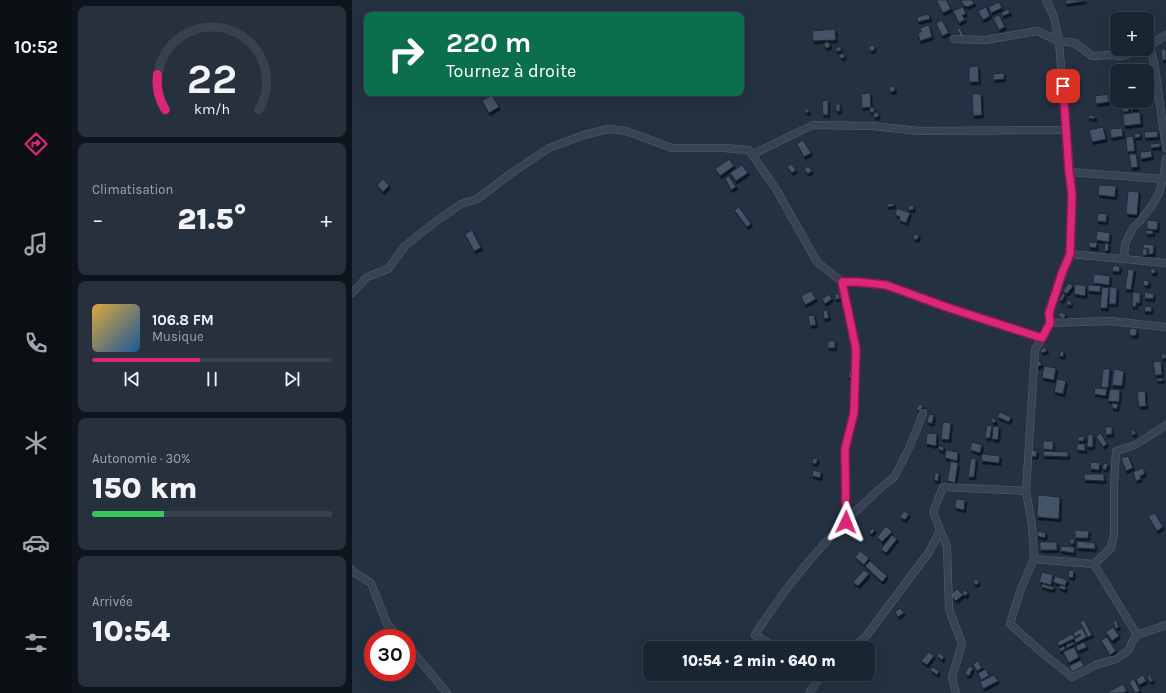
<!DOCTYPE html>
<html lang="fr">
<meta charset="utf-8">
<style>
body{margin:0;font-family:Karla,sans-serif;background:#27313e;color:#f1f3f6;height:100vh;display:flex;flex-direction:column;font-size:15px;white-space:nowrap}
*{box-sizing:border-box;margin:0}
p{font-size:13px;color:#9fa5ac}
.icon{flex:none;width:22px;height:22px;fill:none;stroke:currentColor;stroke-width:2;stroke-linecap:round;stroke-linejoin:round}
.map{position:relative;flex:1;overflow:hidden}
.details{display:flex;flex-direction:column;gap:6px;padding:6px;background:#0e141c;width:280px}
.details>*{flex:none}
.hud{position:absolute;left:12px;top:12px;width:380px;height:84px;border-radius:8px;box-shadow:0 4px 16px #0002,0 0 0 1px #38424d;background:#0b6e4f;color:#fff;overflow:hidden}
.buttons{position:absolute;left:758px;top:12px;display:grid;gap:8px}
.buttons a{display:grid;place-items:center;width:44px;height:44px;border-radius:8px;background:#1a2532;box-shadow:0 4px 16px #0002,0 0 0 1px #38424d;font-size:20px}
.speed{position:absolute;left:12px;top:629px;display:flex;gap:8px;font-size:20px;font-weight:700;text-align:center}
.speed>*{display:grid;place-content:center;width:52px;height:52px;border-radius:50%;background:#1a2532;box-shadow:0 4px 16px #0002,0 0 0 1px #38424d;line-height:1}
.speed .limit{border:6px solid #d22;background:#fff;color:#111}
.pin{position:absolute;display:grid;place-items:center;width:34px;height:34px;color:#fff;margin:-17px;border-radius:8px;box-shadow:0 2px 6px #0006}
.me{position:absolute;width:44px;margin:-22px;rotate:2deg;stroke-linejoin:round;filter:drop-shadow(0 0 3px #0008)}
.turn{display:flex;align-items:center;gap:14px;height:84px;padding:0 16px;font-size:18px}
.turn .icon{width:52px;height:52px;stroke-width:2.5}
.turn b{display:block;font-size:28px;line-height:34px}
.big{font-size:30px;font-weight:800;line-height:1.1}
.details .widget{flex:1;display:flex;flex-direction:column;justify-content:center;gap:6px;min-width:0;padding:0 14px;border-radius:8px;background:#27313e}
.details .dial{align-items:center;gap:0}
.dial svg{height:104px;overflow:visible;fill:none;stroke:#38424d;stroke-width:7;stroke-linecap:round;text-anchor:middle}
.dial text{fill:#f1f3f6;stroke:none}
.song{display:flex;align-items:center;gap:12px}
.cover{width:48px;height:48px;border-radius:6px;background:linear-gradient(135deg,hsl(40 70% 55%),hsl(210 70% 35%))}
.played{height:4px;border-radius:2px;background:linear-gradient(90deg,#db2777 45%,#38424d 45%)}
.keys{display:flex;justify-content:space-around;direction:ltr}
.heat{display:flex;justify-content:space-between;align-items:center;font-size:22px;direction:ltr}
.charge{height:6px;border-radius:3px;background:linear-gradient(90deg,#34c759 30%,#38424d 0)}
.trip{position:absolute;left:291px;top:641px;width:232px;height:40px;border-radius:8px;background:#1a2532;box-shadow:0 4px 16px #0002,0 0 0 1px #38424d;font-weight:800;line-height:40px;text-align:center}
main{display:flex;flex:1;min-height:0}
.tab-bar{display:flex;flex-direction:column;width:72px;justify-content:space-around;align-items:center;background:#0a0f14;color:#9fa5ac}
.tab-bar .icon{width:28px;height:28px}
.tab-bar .current{color:#db2777}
.tab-bar b{font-size:18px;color:#f1f3f6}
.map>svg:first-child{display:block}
.building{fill:#445367;stroke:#1e2a39;filter:url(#shadow)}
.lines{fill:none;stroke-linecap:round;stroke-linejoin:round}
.street-casing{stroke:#55616f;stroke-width:8}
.street{stroke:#374352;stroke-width:7}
.route-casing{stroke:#8e194d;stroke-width:10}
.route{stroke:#db2777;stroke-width:7}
</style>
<main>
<nav class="tab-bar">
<b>10:52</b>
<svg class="icon current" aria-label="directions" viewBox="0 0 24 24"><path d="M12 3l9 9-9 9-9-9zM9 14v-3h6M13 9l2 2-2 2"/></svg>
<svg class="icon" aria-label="music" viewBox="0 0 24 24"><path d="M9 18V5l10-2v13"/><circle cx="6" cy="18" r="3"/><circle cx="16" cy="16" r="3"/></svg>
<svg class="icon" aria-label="phone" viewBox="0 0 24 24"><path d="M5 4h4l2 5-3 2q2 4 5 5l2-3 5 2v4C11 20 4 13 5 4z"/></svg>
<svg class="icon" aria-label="climate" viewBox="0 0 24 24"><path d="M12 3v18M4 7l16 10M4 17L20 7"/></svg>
<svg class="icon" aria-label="car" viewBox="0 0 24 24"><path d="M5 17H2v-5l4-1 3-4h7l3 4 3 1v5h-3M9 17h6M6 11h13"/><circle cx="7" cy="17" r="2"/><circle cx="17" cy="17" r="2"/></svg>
<svg class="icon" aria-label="filters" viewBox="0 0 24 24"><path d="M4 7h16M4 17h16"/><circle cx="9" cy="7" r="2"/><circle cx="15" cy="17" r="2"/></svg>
</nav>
<section class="details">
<div class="widget dial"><svg viewBox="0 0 100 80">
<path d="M14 69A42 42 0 1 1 86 69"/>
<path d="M14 69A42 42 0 0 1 8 42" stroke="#db2777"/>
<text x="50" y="56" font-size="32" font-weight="700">22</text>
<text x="50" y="72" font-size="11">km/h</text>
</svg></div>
<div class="widget"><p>Climatisation</p>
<div class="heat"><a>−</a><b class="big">21.5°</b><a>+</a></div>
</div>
<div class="widget">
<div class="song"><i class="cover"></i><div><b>106.8 FM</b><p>Musique</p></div></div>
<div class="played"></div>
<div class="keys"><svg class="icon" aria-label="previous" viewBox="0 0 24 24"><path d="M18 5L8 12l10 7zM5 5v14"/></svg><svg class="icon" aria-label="pause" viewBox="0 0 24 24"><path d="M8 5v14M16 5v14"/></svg><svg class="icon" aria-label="next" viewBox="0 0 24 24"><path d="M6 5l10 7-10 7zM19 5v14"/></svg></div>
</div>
<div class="widget"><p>Autonomie · 30%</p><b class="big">150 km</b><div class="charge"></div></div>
<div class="widget"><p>Arrivée</p><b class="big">10:54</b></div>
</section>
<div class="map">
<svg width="814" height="693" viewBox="0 0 814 693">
<defs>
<filter id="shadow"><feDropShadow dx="1.5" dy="2.5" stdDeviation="0" flood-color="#0009"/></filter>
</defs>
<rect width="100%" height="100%" fill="#233142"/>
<g class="building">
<path d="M584,0H594L599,9L591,13Z"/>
<path d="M609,0H620L622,4L615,7L614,6H612Z"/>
<path d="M713,0H733V1L714,4Z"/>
<path d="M647,2L650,8L639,13L637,7Z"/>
<path d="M611,7L614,14L610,15L613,20L607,23L601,11Z"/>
<path d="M634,7L638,16L631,20L626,11Z"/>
<path d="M656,9L658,13L651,16L649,13Z"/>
<path d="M577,14L578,19L566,22L565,17Z"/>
<path d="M647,15L653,27L647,30L641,18Z"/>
<path d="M590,20L597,33L590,36L584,23Z"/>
<path d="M577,25L580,37L568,41L566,33L569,32L568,28Z"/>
<path d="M608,28L612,36L609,37L605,29Z"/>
<path d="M483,29L484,40L461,41L460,31Z"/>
<circle cx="475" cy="45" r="3"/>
<circle cx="520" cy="48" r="3"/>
<rect x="484" y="47" width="5" height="4"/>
<path d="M809,49H814V60H810Z"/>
<circle cx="490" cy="56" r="2.5"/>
<path d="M626,66L627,82H617V67Z"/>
<path d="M652,73V79L641,80V74Z"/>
<circle cx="540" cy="89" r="3"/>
<path d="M518,93L519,107L510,108L509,94Z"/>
<path d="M620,94H629L630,115L621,116Z"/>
<path d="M756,94L757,102L744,104L743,96Z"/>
<path d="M140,95L147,107L137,113L130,101Z"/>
<path d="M476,100V115H471L470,101Z"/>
<path d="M779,102H785V109H780Z"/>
<path d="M770,103H776L777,111L771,112Z"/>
<rect x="484" y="104" width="4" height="7"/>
<circle cx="520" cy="110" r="2.5"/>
<circle cx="455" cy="111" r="2"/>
<path d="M788,112L789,124L772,126L771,114Z"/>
<circle cx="524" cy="115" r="2.5"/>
<path d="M737,115L743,116V119L736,118Z"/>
<path d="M751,127L754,139L740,142L737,130Z"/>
<path d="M770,128L771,136L759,138L758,129Z"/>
<path d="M805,131L806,137L793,138L792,132Z"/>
<path d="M788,133V137L783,138L782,134Z"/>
<path d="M781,136L783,151L775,152L774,137Z"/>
<path d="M451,140L459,153L452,157L445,144Z"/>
<path d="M808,143V147L799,148L798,144Z"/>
<path d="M799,151L800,157L789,159L788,152Z"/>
<path d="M777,154H784L786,167L779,168Z"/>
<path d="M377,159L382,166L368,176L363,169Z"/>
<path d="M439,164L444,170L440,173L435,167Z"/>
<path d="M390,165L396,173L384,181L378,173Z"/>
<path d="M456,166L460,171L456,174L452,169Z"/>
<path d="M377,176L384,187L379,190L373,178Z"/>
<path d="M31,179L37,186L31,192L25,185Z"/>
<path d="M747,185L764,186L763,197L746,195Z"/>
<path d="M776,191L787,192L785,215L774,214Z"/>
<path d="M542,203V206L535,207V204Z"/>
<path d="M557,205L562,206L561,210H556Z"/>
<path d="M387,207L399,224L395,227L382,210Z"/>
<path d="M545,208L558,213L554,223L547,220L548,217L543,215Z"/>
<path d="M746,213L755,214L754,222L745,221Z"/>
<path d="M795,220L806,221L805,230L795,229Z"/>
<path d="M120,230L129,248L122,251L113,234Z"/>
<path d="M794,230L801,231V234H794Z"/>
<path d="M745,231L758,233L757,242L744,240Z"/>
<path d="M562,234L567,235L565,240L561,239Z"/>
<path d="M737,242L745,243L744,248L737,247Z"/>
<path d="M753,243L757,244L756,251H752Z"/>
<path d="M791,244L802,245L801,254H796L797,249L791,248Z"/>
<path d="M791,248L795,249V255H790Z"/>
<path d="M761,265L768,267L767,272L760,271Z"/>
<circle cx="801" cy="271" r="2.5"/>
<path d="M776,269L782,270L779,290L773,289Z"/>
<path d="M742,274L758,276L757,285L741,283Z"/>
<circle cx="794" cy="283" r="3"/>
<path d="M717,283L721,286L715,294L711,291Z"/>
<path d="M723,284L734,286L733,296L722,294Z"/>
<path d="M736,285L749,286L748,292L736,291Z"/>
<path d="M750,287L757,288L755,308H748Z"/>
<path d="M758,287L765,288L764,304H757Z"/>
<path d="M459,291L464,299L453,305L449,296Z"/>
<path d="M781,292L788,293V303H784V307L780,306Z"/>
<path d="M793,292L802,294L801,299L792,298Z"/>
<path d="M711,293L713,295L710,301L707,300Z"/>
<path d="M477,294L480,299L473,304L470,299Z"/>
<path d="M483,294H487L488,299H483Z"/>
<rect x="715" y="301" width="4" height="4"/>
<path d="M793,306L800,307L799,312L792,311Z"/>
<path d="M475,310L477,318L472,319L471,311Z"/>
<path d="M709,312L714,315L711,319L706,315Z"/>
<path d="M462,315L464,325L458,326L456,316Z"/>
<circle cx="781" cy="332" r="4"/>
<rect x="476" y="341" width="7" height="7"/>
<path d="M693,347L695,351L690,353L688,350Z"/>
<path d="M709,351L712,352L711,357L707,356Z"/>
<path d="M814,353V358L810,359L809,355Z"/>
<path d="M688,361L690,365L685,367L683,363Z"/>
<path d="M809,361L810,375H803L801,362Z"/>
<path d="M692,366L704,368L702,380L690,378Z"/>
<path d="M751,369H758L756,388L749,387Z"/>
<path d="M762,369L772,371L770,386L760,385Z"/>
<path d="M497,372H500L499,378L496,377Z"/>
<path d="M811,378V381H805L804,379Z"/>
<path d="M705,379L714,381L711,394L702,392Z"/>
<path d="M743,388L755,389L754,396L742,394Z"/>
<path d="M758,389L768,390L767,402L756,401Z"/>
<path d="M793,391L794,406L787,407L785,392Z"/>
<path d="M760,403L766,404L765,409L760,408Z"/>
<path d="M568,404L571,406L568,411L564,409Z"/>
<path d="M648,412L659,417L657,422L645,417Z"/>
<path d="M577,414L582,415L580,424L575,422Z"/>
<path d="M642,418L644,422L641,423L639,419Z"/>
<path d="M591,422L599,423L597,440L589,439Z"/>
<path d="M635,425L640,426L638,438H633Z"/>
<path d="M641,426L647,427L646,440L640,439Z"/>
<path d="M753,427H760V434L754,435Z"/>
<path d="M782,430L784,434L780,435L779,431Z"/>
<path d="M575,433L585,434L584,446L574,444Z"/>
<path d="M749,433L755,444L751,447L744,436Z"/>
<path d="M736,434L741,435V447H735Z"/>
<path d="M732,436V441H726V437Z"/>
<path d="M691,441H701V450L691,449Z"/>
<path d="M620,442L630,445L628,453L618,450Z"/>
<path d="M725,444H733V451L725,450Z"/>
<path d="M587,446L592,447L591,451L586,449Z"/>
<path d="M594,450L606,452L605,461L593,458Z"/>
<path d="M680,450L685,451L684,457L679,456Z"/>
<path d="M691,451L716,452V457L691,456Z"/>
<path d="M630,454L648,456L647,463L629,461Z"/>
<path d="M776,456L781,468L774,471L769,458Z"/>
<path d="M461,458L466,459L464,464L460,463Z"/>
<path d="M619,458L624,459L622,477H616Z"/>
<path d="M599,461L606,463L603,483L595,481Z"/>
<path d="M739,462L748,463L747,470L738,469Z"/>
<path d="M752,463L756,464L754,470L750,468Z"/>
<path d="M791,468L793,474L788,476L789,479L784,481L781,472Z"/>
<path d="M461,470L469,472L468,478L460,476Z"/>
<path d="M583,473H587L586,481L582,480Z"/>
<path d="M732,474H752V481L732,480Z"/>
<path d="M686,495L708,497L707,519L685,517Z"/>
<path d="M604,499L613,500L612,510L603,508Z"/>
<path d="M552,511L557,514L553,520L548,517Z"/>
<path d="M803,513L811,527L805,531L796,516Z"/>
<path d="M534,526L540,532L530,542L525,537Z"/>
<path d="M520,528L523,530L520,534L517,533Z"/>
<path d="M723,530L737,531L736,538H723Z"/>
<path d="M686,531L694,533L693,538L685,536Z"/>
<path d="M540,535L545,539L534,553L529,549Z"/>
<rect x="718" y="539" width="4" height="5"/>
<path d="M725,541L743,543V549L725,548Z"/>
<rect x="688" y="542" width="17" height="8"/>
<path d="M709,546L722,547V553L708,551Z"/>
<path d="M508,551L517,558L512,565L503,557Z"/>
<path d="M518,561L535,576L530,582L513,566Z"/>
<path d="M512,570L517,574L506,586L501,582Z"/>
<path d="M717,570L722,571L721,578L716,577Z"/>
<path d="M690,572L701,575L699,585L687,582Z"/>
<path d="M703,576L715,580L713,586L701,582Z"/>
<circle cx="624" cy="582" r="2.5"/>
<path d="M690,584L702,587L701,590L689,587Z"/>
<path d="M708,585L714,587L713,590L707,588Z"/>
<path d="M605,589L611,595L604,601L598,595Z"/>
<path d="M612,590L616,592L614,596L610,594Z"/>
<path d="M548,608L552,613L546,617L543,612Z"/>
<path d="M732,620L740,635L736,637L728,622Z"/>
<path d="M764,620L767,627L764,629L761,622Z"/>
<path d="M761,627L767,636L760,641L754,632Z"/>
<path d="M730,628L735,637L724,643L722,639L729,635L728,634L723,637L721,633Z"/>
<path d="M720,634L723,638L707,646L705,642Z"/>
<path d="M755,637L764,651L758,655L749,640Z"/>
<path d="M721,642L722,644L715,648L714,645Z"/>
<path d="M732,642L735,647L726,651L724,646Z"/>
<path d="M712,646L713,649L708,652L707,649Z"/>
<path d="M722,647L727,657L717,663L711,652Z"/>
<path d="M577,652L582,656L575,665L569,661Z"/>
<path d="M587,653L592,657L590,660L585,656Z"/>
<path d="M729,660L732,666L720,672L717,666Z"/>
<path d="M626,661L630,668L625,671L621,664Z"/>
<path d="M617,666L621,668L617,676L613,674Z"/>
<path d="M581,667L587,671L585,675L578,670Z"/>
<path d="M634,669L637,676L629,680L626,673Z"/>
<path d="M642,675L646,681L631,689L628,682Z"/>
<path d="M791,675L794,681L787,685L784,679Z"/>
<path d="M798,675L801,681L798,682L795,676Z"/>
<path d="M782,679L788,691L784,693H783L777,682Z"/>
<path d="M771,684L775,691L771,693H754Z"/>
</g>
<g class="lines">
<defs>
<g id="street">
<path d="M694,0L702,17L707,41L717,172L720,193L718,254L710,273L697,313L698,323L683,350L674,491L680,525L682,559L668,591L658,624L687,650L720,677L744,665L764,659L777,650L780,642L785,635L814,625"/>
<path d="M602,39L634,40L685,31L707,41L723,43L740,56L758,55L770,56L789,49"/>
<path d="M798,46L803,68L814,148"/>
<path d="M795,47L814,35"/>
<path d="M401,154L461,125L520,126L568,131L714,130"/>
<path d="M717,172L811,179"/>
<path d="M718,254L814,263"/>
<path d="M772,259L773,244L781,228L788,221L799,207L807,193L811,179L814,159"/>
<path d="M490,282L534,285L597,308L690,338"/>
<path d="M0,293L15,277L36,269L53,246L83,222L109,204L125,199L161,172L197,148L232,135L256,129L274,131L320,148H371L397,150L424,189L465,262L490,282L504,349L502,413L493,449V522"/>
<path d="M698,323L758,321L814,327"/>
<path d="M682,559L742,564"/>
<path d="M742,564L759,548L762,535V485L764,451L783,445L814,425"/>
<path d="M742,564L785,635"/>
<path d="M0,570L1,572L19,583L35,624L48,638"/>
<path d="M55,645L95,693"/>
<path d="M425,648L403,635C429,593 460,555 495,520C506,509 518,497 530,487C534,483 539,481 542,477C554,457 563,435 571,413"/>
<path d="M500,648L515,635L577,552L588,531"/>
<path d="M457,693L470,674"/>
<path d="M604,693L600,677L610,644L597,609L595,547L581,512L591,487L674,491"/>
</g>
</defs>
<use href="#street" class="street-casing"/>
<use href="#street" class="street"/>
</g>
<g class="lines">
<defs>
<path id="route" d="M494,522L493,449L502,413L504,349L490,282H506L534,285L597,308L690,338L698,323L697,313L710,273L718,254L720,193L717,172L711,86"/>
</defs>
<use href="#route" class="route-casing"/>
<use href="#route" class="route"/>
</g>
</svg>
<div class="buttons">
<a>+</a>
<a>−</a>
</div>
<div class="speed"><div class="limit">30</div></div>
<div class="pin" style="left:711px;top:86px;background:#d93025"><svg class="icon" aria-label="arrive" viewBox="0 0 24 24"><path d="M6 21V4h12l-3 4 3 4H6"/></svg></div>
<svg class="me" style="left:494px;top:522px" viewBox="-20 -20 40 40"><path d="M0-17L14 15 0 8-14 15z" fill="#db2777" stroke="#fff" stroke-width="4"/></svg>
<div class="trip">10:54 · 2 min · 640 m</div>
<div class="hud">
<div class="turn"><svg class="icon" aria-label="right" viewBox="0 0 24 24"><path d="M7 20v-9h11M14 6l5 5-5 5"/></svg><div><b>220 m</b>Tournez à droite</div></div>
</div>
</div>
</main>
